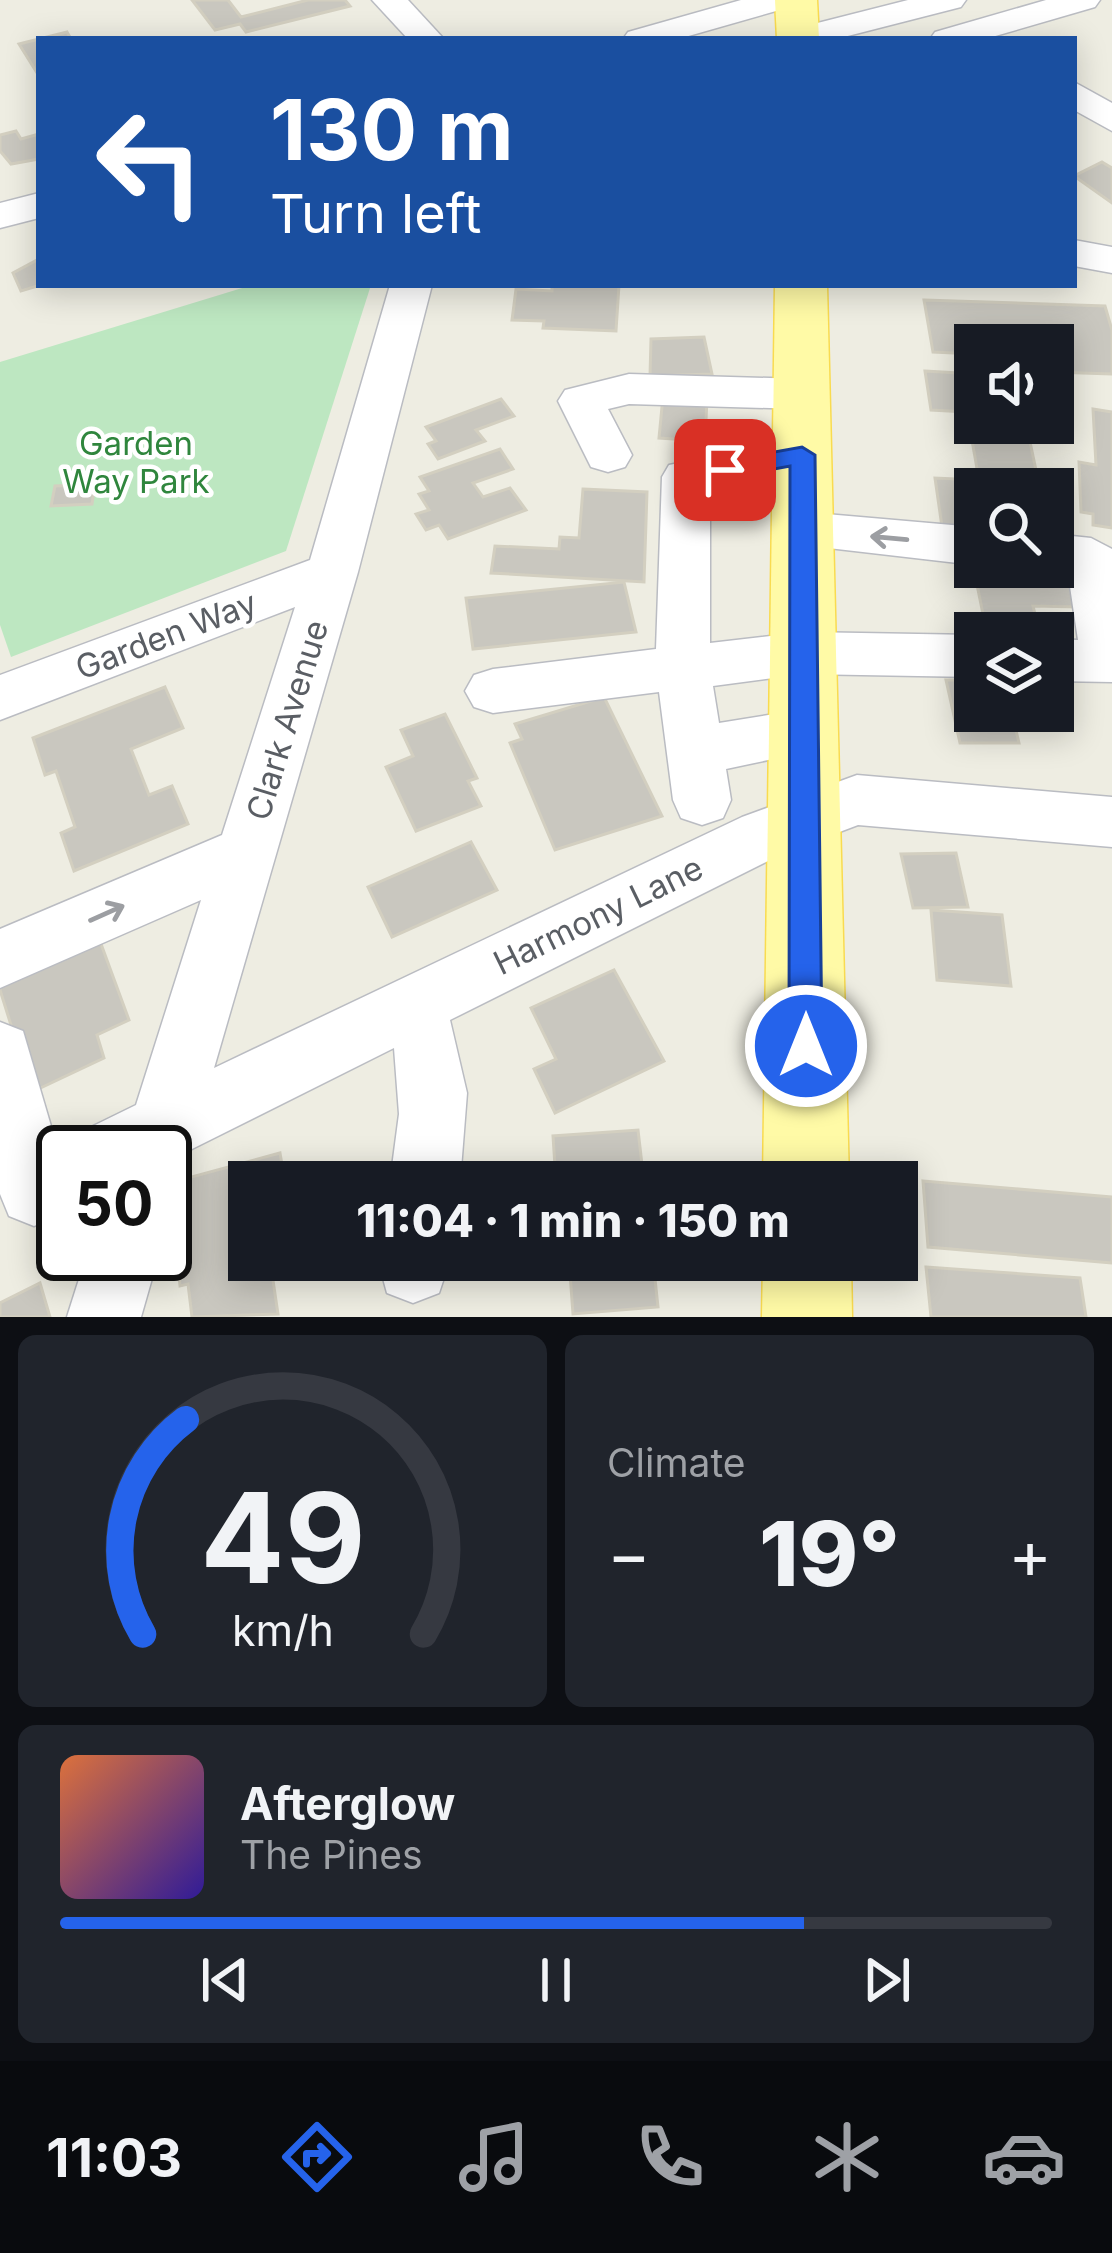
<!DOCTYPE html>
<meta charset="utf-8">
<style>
body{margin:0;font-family:Inter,sans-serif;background:#20242c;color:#f1f3f6;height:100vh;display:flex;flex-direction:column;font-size:45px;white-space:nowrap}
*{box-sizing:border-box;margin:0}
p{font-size:39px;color:#9ea1a6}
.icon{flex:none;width:66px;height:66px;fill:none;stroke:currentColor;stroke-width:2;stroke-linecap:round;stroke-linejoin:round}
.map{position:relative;height:1317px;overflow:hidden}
.panel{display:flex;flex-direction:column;gap:18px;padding:18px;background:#0d0f14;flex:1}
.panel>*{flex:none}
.banner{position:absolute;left:36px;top:36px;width:1041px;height:252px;border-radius:0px;box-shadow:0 6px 30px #0003;background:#1a4fa0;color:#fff;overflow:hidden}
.buttons{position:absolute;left:954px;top:324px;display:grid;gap:24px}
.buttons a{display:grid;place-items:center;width:120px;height:120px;border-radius:0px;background:#171b24;box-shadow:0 6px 30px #0003;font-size:60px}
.speed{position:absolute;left:36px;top:1125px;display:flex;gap:24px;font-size:60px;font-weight:700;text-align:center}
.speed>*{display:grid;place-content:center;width:156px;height:156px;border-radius:50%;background:#171b24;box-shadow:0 6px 30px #0003;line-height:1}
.speed .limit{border:6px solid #111;border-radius:18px;background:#fff;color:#111}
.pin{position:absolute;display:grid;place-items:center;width:102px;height:102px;color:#fff;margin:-51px;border-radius:24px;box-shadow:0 6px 18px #0006}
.me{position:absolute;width:132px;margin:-66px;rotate:0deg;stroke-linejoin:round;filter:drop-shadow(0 0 9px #0008)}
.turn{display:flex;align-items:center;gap:42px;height:252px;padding:0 36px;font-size:54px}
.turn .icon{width:156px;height:156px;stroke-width:2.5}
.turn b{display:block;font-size:84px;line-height:102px}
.big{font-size:90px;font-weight:800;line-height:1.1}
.panel .card{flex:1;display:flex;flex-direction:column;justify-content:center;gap:18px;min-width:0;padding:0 42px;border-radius:18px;background:#20242c}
.panel .dial{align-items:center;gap:0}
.dial svg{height:312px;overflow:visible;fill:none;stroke:#363941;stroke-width:7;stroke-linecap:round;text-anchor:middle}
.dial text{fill:#f1f3f6;stroke:none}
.song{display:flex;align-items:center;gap:36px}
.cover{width:144px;height:144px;border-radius:18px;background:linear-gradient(135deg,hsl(20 70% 55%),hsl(250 70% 35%))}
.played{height:12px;border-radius:6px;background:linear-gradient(90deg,#2563eb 75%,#363941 75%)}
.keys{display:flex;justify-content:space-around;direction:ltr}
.heat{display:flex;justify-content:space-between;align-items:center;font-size:66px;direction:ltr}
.panel .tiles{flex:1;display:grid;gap:18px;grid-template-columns:1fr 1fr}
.card:last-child{grid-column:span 2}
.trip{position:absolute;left:228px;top:1161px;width:690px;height:120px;border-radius:0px;background:#171b24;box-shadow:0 6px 30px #0003;font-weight:800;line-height:120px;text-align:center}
.tab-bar{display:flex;height:192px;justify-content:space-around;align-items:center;background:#090b0e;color:#9ea1a6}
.tab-bar .icon{width:84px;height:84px}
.tab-bar .on{color:#2563eb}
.tab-bar b{font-size:54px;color:#f1f3f6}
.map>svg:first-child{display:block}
.green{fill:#bde7c1}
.building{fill:#c9c7bf;stroke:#d3cfc0;stroke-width:3}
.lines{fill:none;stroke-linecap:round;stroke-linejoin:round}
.minor-casing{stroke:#babcc2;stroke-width:3}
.major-casing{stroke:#f9db50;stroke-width:3}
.minor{fill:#fff;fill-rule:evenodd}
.major{fill:#fffaa6;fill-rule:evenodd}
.oneway{stroke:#9c9ea2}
.route{fill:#2563eb;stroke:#184099;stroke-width:3}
.labels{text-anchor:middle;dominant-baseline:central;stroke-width:9;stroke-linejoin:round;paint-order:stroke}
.park-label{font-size:33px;fill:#2f863d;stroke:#fff}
.street-label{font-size:33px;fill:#5a5e64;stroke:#fff}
</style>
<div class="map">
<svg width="1112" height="1317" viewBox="0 0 1112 1317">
<rect width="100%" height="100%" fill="#eeede2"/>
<path class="green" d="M252,285H371L286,551L11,657L0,625V362Z"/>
<g class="building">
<path d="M192,0H228L241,17L308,0H345L350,6L246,32L240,24L215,30Z"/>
<path d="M67,32L71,39H39V76L19,44Z"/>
<path d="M16,131L21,139L39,134V159L11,164L0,151V135Z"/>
<path d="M1102,162L1112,168V203L1074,176Z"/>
<path d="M39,259L41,285L21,291L13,273Z"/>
<path d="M552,285H619L616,331L543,328L544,321L512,320L516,289L552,291Z"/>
<path d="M924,300L1105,306L1112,330V374L1053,372V345H975V354L933,352Z"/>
<path d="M704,337L712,374L650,376L651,339Z"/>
<path d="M925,371L975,374V423H1026L1040,489H975V528L942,527L935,478L979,480L967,412L931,410Z"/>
<path d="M663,396L707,399L705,441L659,438Z"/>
<path d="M501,399L514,416L476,430L485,441L438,459L428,444L436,441L426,427Z"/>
<path d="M1093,409L1112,412V528L1093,525V514L1081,512L1079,462L1096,465Z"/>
<path d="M500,449L513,469L473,483L483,497L510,488L526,510L448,539L439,525L426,530L416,514L429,510L419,494L429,491L420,477Z"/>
<path d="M95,484L92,504L51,506L55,486Z"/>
<path d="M583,489L647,492L644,582L491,573L495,546L559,549L560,537L579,538Z"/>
<path d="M971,555L975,556V567H1053V558H1065L1078,607L1033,606L1039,630L986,629Z"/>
<path d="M624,582L636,632L473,649L466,598Z"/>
<path d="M946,680H975V711H987L989,722H1014L1019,743H960Z"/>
<path d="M165,687L183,728L131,749L149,795L172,786L188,824L74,871L61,833L75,827L56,771L45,775L33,738Z"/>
<path d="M604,697L662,816L555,850L510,743L522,739L515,724Z"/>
<path d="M445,714L477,778L468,781L481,806L416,831L386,767L413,756L401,730Z"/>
<path d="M471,842L497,890L392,937L368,887Z"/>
<path d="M956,853L968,907L913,908L901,854Z"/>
<path d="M931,910L1002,915L1011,986L937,980Z"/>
<path d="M97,933L129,1020L97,1035L104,1058L32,1092L0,990V976Z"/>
<path d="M614,970L664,1061L555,1113L534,1069L556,1059L531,1008Z"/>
<path d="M638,1130L644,1182H556L553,1136Z"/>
<path d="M280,1153L285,1182H249V1260H270L278,1314L192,1317L188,1284L180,1286L169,1183Z"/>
<path d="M923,1181L1112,1197V1263L928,1247Z"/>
<path d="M569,1260H653L658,1307L573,1314Z"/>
<path d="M926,1267L1080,1278L1086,1317H931Z"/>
<path d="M40,1283L50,1317H0V1303Z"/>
</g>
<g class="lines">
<defs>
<g id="minor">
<path d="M372,0H408L444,39H408Z"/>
<path d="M741,0H795L790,7L678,39H623L628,32Z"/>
<path d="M908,0H966L961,7L836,39L781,38L786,31Z"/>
<path d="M1046,0H1100L1095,7L985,39H930L935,32Z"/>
<path d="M1074,82L1112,103V131L1074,110Z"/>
<path d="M39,193V218L0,228V203Z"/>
<path d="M1074,240L1112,247V273L1074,266Z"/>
<path d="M390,285H432L358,572L214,1068L742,817L857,775L1112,797V847L858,825L784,853L450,1020L467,1093L460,1182H390L399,1114L394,1048L190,1150L181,1170L165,1177V1152H78L89,1128L136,1105L201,900L0,988V929L222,835L295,607L0,720V675L310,560Z"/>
<path d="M629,374L802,379L818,383L825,394L818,405L802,409L629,404L608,409L632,455L625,467L608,472L591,467L558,401L565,390Z"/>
<path d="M802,438L819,443L826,455L819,467L710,489V643L804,632L975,635V677L804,674L713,686L719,723L805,709L825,716L833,732L825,748L726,769L731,800L723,818L702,825L681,818L673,800L659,692L493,713L474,707L465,691L474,675L493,669L656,649L662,477L669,465Z"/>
<path d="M803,512L975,527V565L785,543L778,530L785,517Z"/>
<path d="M1053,534L1091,538L1112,549V682L1053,681V639L1078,640L1068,573L1037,567H1053Z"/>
<path d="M0,1022L23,1031L63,1167L59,1216L34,1226L9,1216L0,1194Z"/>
<path d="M87,1254H159L141,1317H67Z"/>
<path d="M378,1260H450L439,1293L413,1303L387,1293Z"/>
</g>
<g id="major">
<path d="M775,0H817L819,39H777Z"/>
<path d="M775,285H827L849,1182H763Z"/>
<path d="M763,1260H851L852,1317H762Z"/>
</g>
</defs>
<use href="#minor" class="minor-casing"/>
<use href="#major" class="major-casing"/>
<use href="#minor" class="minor"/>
<use href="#major" class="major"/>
</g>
<defs><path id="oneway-shaft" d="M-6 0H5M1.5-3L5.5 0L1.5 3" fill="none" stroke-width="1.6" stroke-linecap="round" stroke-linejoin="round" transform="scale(3)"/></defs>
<g class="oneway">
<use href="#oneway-shaft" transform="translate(889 538) rotate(-175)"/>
<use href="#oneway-shaft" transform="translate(107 913) rotate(-24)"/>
</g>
<path class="route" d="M802,447L815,455L822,1046L817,1057L806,1062L794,1057L789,1046L790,466L725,478L713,470L725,461Z"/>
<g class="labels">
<g class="park-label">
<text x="136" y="443">Garden<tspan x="136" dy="38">Way Park</tspan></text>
</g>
<g class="street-label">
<text transform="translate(166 635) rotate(-21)">Garden Way</text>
<text transform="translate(287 720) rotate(-73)">Clark Avenue</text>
<text transform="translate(598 915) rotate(-26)">Harmony Lane</text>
</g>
</g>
</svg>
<div class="buttons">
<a><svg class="icon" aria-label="sound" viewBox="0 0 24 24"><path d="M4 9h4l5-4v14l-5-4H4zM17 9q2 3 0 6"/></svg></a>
<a><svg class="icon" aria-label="search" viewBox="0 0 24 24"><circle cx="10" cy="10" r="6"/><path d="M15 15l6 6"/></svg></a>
<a><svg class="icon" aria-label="layers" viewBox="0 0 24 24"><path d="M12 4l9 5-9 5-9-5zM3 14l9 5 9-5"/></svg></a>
</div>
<div class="speed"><div class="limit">50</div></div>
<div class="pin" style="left:725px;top:470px;background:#d93025"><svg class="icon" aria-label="arrive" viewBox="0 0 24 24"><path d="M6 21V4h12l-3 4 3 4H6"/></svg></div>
<svg class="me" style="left:806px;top:1046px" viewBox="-20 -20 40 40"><circle r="17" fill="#2563eb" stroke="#fff" stroke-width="3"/><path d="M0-11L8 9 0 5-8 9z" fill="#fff"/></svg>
<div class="trip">11:04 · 1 min · 150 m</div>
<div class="banner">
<div class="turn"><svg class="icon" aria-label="left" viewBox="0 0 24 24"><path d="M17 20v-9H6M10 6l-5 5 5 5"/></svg><div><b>130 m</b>Turn left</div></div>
</div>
</div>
<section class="panel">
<div class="tiles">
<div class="card dial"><svg viewBox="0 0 100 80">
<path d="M14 69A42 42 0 1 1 86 69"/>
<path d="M14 69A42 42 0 0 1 25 14" stroke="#2563eb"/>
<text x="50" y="56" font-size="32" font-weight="700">49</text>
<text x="50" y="72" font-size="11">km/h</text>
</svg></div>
<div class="card"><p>Climate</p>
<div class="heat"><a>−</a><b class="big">19°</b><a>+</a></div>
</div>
<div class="card">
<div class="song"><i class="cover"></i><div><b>Afterglow</b><p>The Pines</p></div></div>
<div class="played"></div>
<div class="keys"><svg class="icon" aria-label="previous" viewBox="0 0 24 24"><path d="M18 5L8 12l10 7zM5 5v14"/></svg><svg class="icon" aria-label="pause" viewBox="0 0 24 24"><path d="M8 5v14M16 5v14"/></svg><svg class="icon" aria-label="next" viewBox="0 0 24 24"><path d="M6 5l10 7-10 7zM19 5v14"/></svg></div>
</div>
</div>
</section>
<nav class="tab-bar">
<b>11:03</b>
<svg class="icon on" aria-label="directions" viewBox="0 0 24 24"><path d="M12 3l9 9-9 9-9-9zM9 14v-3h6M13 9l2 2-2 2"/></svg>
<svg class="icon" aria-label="music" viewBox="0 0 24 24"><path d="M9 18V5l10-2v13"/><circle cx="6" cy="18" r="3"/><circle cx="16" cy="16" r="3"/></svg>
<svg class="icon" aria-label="phone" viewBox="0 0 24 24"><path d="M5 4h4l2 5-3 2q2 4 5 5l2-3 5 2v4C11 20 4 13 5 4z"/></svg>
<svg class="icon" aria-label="climate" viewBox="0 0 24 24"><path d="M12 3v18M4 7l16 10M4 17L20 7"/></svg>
<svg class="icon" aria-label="car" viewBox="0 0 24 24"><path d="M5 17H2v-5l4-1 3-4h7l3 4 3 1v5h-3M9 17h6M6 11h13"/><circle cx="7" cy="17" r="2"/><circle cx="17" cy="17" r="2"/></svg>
</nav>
